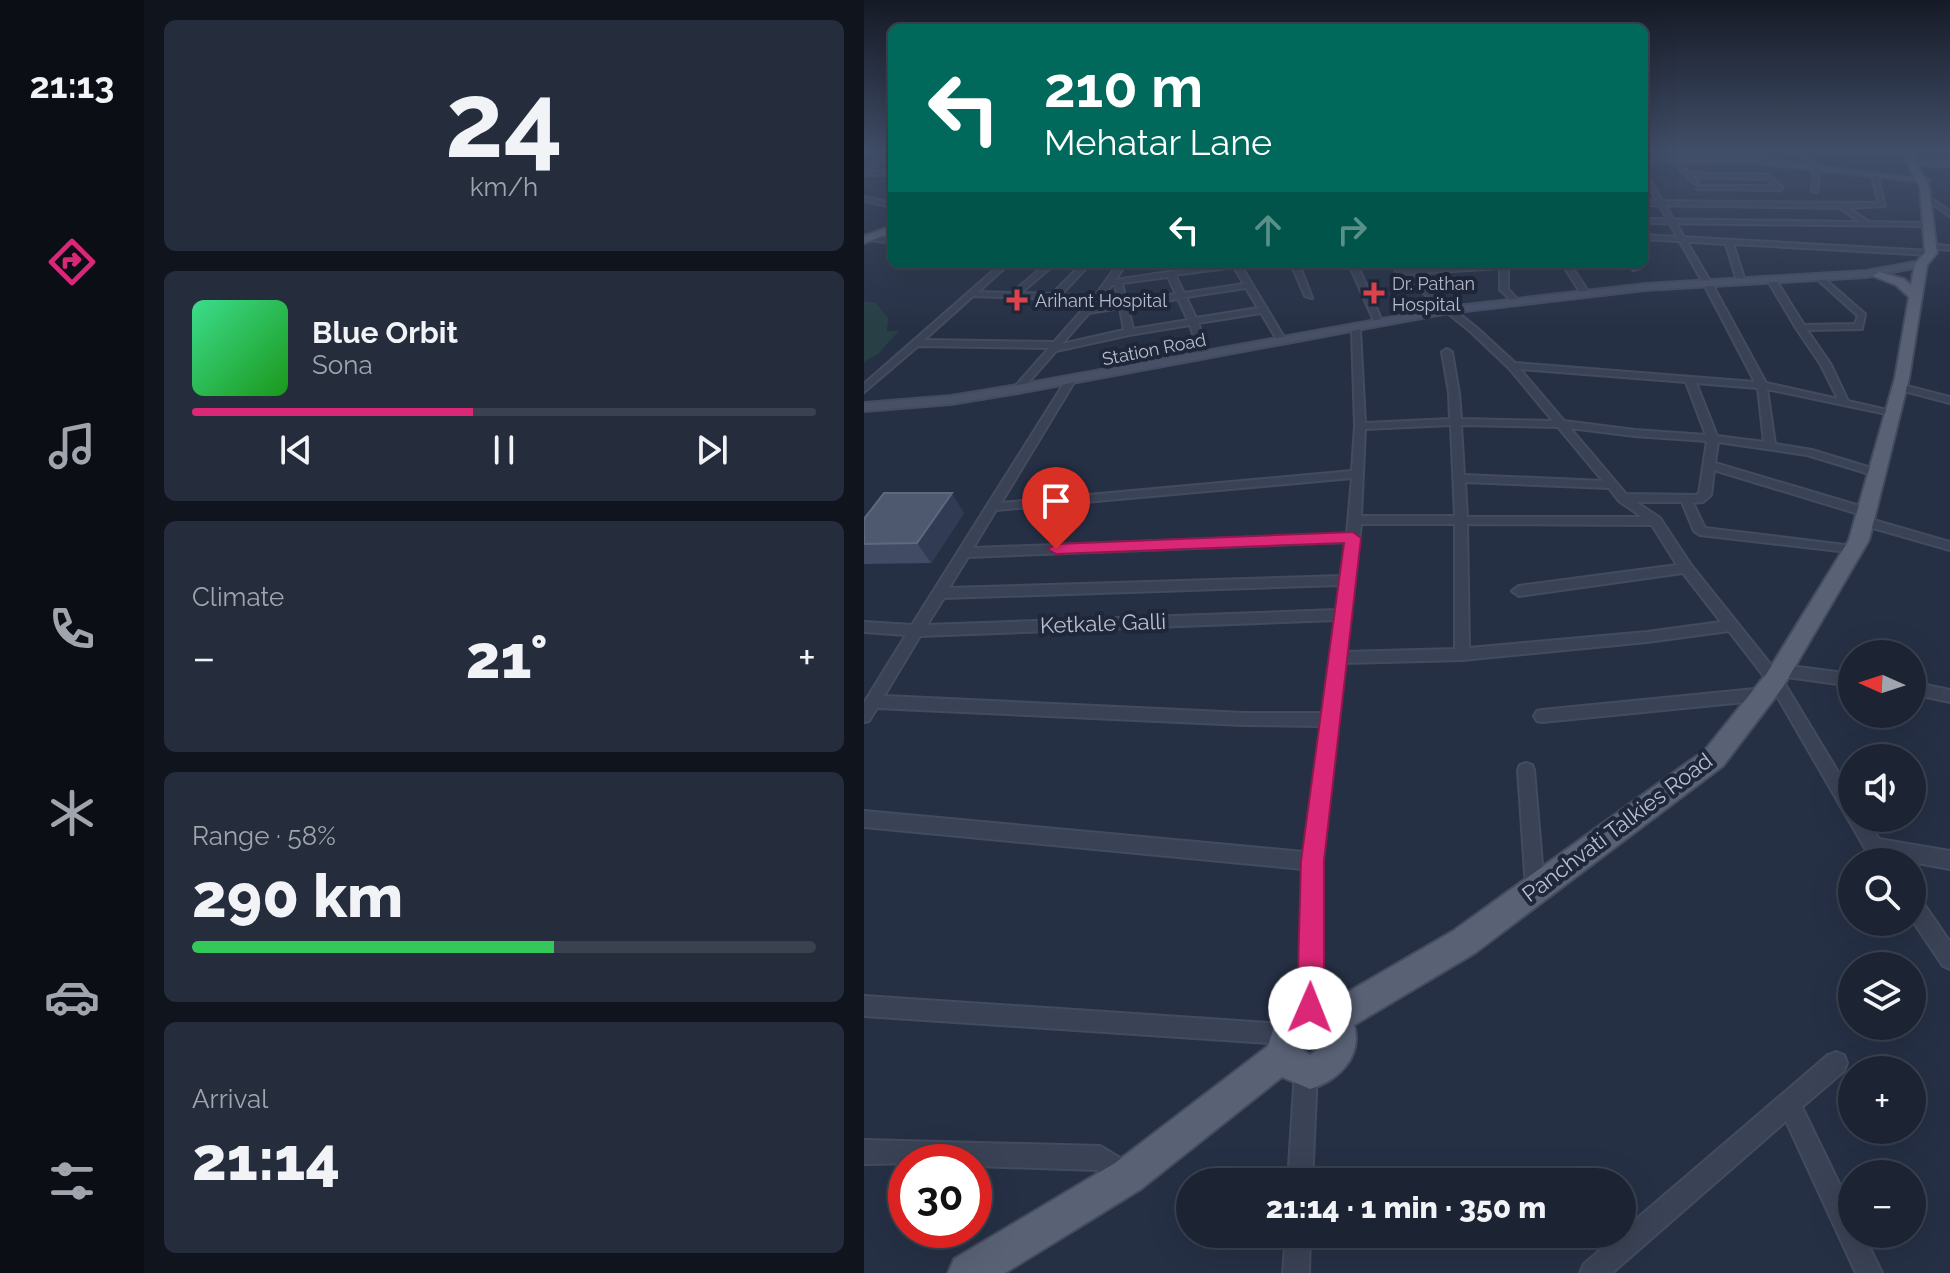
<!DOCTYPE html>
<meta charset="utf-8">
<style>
body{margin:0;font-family:Raleway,sans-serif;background:#252c3c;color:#f1f3f6;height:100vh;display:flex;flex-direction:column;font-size:30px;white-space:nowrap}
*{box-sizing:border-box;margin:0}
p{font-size:26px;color:#a0a4ac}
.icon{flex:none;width:44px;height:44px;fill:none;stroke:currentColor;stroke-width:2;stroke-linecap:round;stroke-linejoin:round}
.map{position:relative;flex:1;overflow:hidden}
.panel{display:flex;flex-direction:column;gap:20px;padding:20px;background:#0f141d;width:720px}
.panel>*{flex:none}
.hud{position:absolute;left:24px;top:24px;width:760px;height:244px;border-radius:12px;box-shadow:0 8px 32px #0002,0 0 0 2px #3a414f;background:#00695c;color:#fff;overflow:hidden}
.needle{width:52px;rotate:273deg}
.controls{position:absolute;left:974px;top:640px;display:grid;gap:16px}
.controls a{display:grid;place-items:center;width:88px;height:88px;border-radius:50%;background:#1c2434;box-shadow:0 8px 32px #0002,0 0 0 2px #3a414f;font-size:40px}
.speed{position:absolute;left:24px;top:1144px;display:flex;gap:16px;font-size:40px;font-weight:700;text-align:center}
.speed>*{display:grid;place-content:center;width:104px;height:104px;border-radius:50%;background:#1c2434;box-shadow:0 8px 32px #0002,0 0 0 2px #3a414f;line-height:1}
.speed .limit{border:12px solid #d22;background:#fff;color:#111}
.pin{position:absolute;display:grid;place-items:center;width:68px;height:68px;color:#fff;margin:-82px -34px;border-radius:50% 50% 50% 0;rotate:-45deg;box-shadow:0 0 8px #0007}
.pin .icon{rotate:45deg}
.me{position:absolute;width:88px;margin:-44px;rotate:1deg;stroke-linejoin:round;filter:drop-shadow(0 0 6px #0008)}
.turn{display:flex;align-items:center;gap:28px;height:168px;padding:0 24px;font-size:36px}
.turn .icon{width:104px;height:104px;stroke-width:2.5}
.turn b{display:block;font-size:56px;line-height:68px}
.lanes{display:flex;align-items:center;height:76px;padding:0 24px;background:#0003;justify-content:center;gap:40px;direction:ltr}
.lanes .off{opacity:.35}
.big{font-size:60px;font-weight:800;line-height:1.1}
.panel .card{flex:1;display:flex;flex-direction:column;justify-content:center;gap:12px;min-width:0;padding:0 28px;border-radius:12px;background:#252c3c}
.panel .dial{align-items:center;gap:0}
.dial b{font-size:104px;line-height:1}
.song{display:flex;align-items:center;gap:24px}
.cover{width:96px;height:96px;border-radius:12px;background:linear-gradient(135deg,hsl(150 70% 55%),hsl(120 70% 35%))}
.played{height:8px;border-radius:4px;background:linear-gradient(90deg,#db2777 45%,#3a414f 45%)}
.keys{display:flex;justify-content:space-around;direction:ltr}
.heat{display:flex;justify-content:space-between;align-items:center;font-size:44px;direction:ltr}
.charge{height:12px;border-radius:6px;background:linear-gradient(90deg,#34c759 58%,#3a414f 0)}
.trip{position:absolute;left:312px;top:1168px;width:460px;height:80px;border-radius:40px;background:#1c2434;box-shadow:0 8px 32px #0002,0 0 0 2px #3a414f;font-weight:800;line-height:80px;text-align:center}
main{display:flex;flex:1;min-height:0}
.tab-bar{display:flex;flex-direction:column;width:144px;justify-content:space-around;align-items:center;background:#0b0e15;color:#a0a4ac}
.tab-bar .icon{width:56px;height:56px}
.tab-bar .on{color:#db2777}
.tab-bar b{font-size:36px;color:#f1f3f6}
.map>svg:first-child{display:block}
.green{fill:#283f46}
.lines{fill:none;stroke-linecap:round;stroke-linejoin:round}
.minor-casing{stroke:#444b5e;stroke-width:4}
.tertiary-casing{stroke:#444b5e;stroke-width:4}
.secondary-casing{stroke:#444b5e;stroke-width:4}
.primary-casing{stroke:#444b5e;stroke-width:4}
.minor{fill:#3a4255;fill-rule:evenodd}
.tertiary{fill:#3a4255;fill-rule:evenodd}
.secondary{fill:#485068;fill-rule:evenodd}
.primary{fill:#596175;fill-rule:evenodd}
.wall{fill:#414c64}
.shaded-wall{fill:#313b53}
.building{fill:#4e586f;stroke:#5e687e;stroke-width:2}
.route{fill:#db2777;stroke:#8e194d;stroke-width:2}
.health-dot{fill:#e0444e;stroke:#1f273a;stroke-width:3}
.labels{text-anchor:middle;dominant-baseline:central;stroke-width:8;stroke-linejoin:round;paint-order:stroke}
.far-poi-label{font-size:18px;fill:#b8bece;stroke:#1f273a;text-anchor:start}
.far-street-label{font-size:18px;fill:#b8bece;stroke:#1f273a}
.street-label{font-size:22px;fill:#b8bece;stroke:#1f273a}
</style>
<main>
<nav class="tab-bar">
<b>21:13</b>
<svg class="icon on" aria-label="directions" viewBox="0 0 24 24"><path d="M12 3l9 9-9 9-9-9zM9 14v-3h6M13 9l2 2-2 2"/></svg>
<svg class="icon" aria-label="music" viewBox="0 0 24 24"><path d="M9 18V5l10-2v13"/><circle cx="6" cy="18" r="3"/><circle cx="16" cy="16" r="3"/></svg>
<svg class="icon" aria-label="phone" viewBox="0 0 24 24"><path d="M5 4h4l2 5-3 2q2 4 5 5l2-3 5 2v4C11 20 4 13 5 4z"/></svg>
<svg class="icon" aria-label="climate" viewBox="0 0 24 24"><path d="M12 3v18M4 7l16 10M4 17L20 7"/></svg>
<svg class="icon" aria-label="car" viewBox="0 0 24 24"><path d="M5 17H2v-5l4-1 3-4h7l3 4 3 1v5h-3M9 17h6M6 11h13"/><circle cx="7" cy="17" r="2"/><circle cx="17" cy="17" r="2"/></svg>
<svg class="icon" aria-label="filters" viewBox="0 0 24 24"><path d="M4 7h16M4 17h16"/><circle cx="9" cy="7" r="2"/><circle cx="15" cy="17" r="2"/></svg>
</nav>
<section class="panel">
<div class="card dial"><b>24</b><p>km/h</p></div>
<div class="card">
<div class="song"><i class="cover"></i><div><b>Blue Orbit</b><p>Sona</p></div></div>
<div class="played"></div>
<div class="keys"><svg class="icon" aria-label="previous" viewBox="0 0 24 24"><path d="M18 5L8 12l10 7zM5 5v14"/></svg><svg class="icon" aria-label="pause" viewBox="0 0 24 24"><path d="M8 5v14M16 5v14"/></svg><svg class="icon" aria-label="next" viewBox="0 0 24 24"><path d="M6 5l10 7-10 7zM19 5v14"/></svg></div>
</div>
<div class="card"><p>Climate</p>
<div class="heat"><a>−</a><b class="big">21°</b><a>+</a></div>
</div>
<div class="card"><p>Range · 58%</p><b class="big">290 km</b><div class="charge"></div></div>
<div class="card"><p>Arrival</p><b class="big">21:14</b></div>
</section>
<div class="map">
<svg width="1086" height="1273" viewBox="0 0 1086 1273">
<rect width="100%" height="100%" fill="#263045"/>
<path class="green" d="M0,301L12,303L24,318L23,331H35L14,354L0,362Z"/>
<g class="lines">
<defs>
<g id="minor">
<path d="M841,150H847L853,161H849Z"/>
<path d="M896,150H902L908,163H904Z"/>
<path d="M930,150H936L955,168L953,192L948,191L949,168Z"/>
<path d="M977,150H983L988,155H957L980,153Z"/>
<path d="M28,151V155L2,171H28V175H0V168Z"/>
<path d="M807,159H811L826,173L904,175L919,188L916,190L833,189L835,186H910L902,179L829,177L835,183L830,184Z"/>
<path d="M1010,172L1013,174L1021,206L984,208L1005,222L1068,223L1070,226L780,223V219L996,222L976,208L780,205V201L1015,203L1007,174Z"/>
<path d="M0,197L28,203V207L0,201Z"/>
<path d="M1066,198L1086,211V216L1064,201Z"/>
<path d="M0,235L28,239V243L0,239Z"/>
<path d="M780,235L1067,251L1071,253L1067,255L869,244L881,281L877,283L873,281L862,244L780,239Z"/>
<path d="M1064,244L1086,246V250L1064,248Z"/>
<path d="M137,264H145L114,292L148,293L182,264H191L157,293L188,294L218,264H226L197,295L231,296L254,264H262L251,280L357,264H376L421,339L414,341L397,313L334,323L345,354L340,357L335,354L326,325L265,335L192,351L157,391L154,392L149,389L185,348L54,346L0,392V384ZM370,267L380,284L320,293L311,275ZM304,277L312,294L262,302L258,283ZM248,285H251L255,303L230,307ZM382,288L394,308L332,318L322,297ZM109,296L227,300L190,342L60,340ZM314,299L324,320L269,329L264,307ZM256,308L260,330L198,344L225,313Z"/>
<path d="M427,264H435L448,298L441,296Z"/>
<path d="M485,264H493L518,321L517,323L510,321Z"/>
<path d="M524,264H533L540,270L644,264V289L655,301L651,303L636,290V268L545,274L613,328L651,363L891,382L841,286L848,284L902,383L974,399L957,365L932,328L903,279L910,277L940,325L991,324L994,316L952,278V274H955L1001,314L998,329L943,330L967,365L984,401L1032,412V416L903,389L911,444L948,450L1017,471V475H1009L943,455L854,442L851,463L1006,509V515H998L850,470L847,495L839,502L829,503L841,528L989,546L995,550L993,553L836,535L830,531L818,502H772L796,518L827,565L911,670L918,665L988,674V686L916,676L988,795V818H1002L1015,839L1086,851V869L1026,858L1028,862H1009L906,684L865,631L783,642L598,660L480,663L457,861L456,1008L453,1015L446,1018L439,1015L436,1008L439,869L0,827V811L440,852L457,726L380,725L13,708L5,721L0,722V703L42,635L0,632V622L48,625L204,377L212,379L137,503L488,471L491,426L488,331L485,327L489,324L496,330L501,423L586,419L585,393L578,352L583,349L588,352L595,393L597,419L689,421L645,368L607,332ZM656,369L822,382L842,435L771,430L700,421ZM832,383L894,388L900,442L853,436ZM587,425L591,516H497L501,429ZM597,425L694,427L739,481L600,475ZM706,428L771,436L843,441L835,493L833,495L762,494ZM488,478L483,534L109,548L132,510ZM601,482L745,488L755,501L778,517H603ZM497,524H591V649L481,652ZM603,524L788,525L813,565L655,586L648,591L655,596L819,573L857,622L783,632L605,648ZM482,542L478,576L85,588L104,557ZM476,585L473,610L63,625L80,598ZM472,620L459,713H380L20,696L56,636Z"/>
<path d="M698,264H706L725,293L724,295H718Z"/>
<path d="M766,264H774L776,268L769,270Z"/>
<path d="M1035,384L1086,397V403L1032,389L1030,387Z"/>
<path d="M999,517L1086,542V550L995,524L993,521Z"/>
<path d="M1048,682L1086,690V702L1048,694Z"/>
<path d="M901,688L906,690L909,694L906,698L901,700L678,722L673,721L670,716L673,711L678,710Z"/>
<path d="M662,763L668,765L670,770L680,887L678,893L671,896L664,893L662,887L654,770L656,765Z"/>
<path d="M1048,895L1055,897L1086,942V969L1079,966L1048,920Z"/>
<path d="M0,996L421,1024L428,1027L431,1034L428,1041L421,1044L0,1016Z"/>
<path d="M972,1052L980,1055L983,1063L980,1071L938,1107L988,1210V1234H999L1018,1273H992L922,1121L748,1273H716L720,1264L964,1055Z"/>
<path d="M442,1061L450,1064L453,1072L448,1182H424L431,1072L434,1064Z"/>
<path d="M0,1140L236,1146L271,1167L275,1175L271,1183L263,1187L233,1170L110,1166V1162L0,1164Z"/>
<path d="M422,1234H446L445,1273H419Z"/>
</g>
<path id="tertiary" d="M780,170L849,286L848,288L841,286L780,178Z"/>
<g id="secondary">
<path d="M0,150H5L2,152Z"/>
<path d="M780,157L892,159L1065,180L1061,182L892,163L780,161Z"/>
<path d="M1048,161L1086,162V166L1051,165Z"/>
<path d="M1057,261L1060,262V266L1002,277L781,290L584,313L154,393L87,404L0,411V403L87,396L154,385L584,307L781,284L1002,271Z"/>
</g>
<g id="primary">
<path d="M1036,150H1045L1065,187L1073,253L1063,265L1045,378L1005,540L919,687L859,766L611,953L490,1025C499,1057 474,1081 446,1089L418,1077L277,1189L141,1273H84L90,1259L251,1163L404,1046L414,1014L426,1000L446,992L472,999L589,931L841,750L903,673L985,540L1031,378L1045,297L1032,285L1009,276L1015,272L1040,279L1047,285L1051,264L1061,252L1056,187ZM448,1025L454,1026L459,1034L456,1048L446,1055L437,1049C436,1038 440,1032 448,1025Z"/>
<path d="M28,226V233L0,243V236Z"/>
</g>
</defs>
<use href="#minor" class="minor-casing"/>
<use href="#tertiary" class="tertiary-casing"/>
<use href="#secondary" class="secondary-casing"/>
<use href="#primary" class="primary-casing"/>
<use href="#minor" class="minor"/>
<use href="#tertiary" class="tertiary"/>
<use href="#secondary" class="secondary"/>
<use href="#primary" class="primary"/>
</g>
<path class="wall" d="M100,513L67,563L0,564V519Z"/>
<path class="shaded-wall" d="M88,493L100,513L67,563L53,543Z"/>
<path class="building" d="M20,493H88L53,543L0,544V519Z"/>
<linearGradient id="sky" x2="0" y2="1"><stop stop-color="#151a26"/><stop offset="0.46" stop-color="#414e68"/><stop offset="1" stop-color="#414e68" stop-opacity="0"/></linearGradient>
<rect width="1086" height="328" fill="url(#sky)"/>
<path class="route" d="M489,532L497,538L460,861V1008L456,1017L446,1021L437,1017L433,1008L437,861L480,543L192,554L184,549L192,544Z"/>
<g class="health-dot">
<path d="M506 281h8v8h8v8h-8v8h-8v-8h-8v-8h8z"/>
<path d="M149 288h8v8h8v8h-8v8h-8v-8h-8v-8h8z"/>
</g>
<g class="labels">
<g class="far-poi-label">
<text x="528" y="283">Dr. Pathan<tspan x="528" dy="21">Hospital</tspan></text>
<text x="171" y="300">Arihant Hospital</text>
</g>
<g class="far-street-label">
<text transform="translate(290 349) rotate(-11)">Station Road</text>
</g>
<g class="street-label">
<text transform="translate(239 623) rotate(-2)">Ketkale Galli</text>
<text transform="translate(753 827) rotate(-37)">Panchvati Talkies Road</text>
</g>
</g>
</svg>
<div class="controls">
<a><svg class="needle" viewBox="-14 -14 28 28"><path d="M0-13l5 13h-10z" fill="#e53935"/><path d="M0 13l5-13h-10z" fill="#a0a4ac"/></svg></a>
<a><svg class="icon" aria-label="sound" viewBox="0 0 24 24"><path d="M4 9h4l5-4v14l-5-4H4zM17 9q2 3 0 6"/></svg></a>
<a><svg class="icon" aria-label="search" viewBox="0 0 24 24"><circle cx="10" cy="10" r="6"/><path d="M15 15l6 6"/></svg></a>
<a><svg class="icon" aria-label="layers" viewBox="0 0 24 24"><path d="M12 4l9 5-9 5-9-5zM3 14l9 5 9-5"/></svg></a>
<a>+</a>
<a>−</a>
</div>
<div class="speed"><div class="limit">30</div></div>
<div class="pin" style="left:192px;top:549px;background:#d93025"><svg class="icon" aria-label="arrive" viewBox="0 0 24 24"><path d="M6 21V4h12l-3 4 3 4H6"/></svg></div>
<svg class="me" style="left:446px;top:1008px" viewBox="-20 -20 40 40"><circle r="19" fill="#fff"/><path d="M0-13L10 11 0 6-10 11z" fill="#db2777"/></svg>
<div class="trip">21:14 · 1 min · 350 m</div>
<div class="hud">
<div class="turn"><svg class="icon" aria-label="left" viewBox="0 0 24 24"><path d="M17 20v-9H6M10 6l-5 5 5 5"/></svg><div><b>210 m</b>Mehatar Lane</div></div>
<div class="lanes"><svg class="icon" aria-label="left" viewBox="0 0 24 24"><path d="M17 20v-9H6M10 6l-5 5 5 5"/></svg><svg class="icon off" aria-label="ahead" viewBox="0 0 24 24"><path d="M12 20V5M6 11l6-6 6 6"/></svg><svg class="icon off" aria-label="right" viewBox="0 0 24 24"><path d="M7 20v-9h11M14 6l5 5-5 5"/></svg></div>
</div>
</div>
</main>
